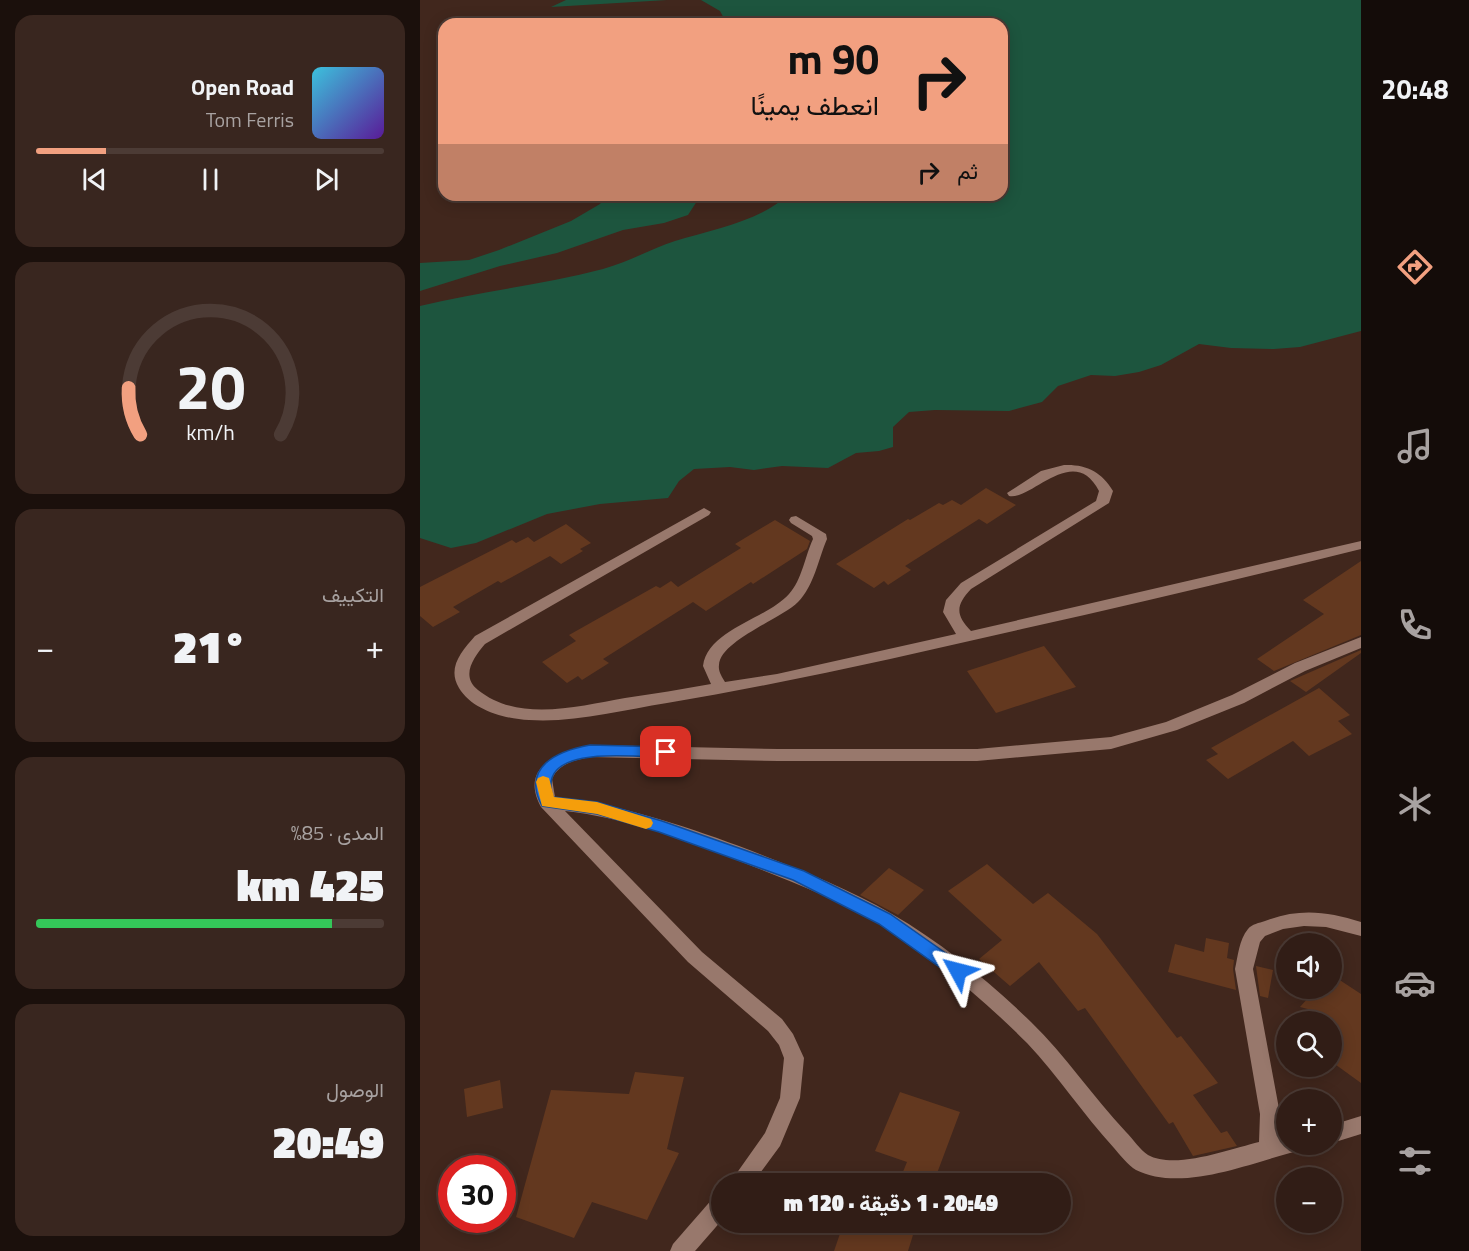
<!DOCTYPE html>
<html lang="ar">
<meta charset="utf-8">
<style>
body{margin:0;font-family:"Titillium Web",Vazirmatn,sans-serif;background:#39261f;color:#f1f3f6;direction:rtl;height:100vh;display:flex;flex-direction:column;font-size:22px;white-space:nowrap}
*{box-sizing:border-box;margin:0}
p{font-size:20px;color:#a8a2a1}
.icon{flex:none;width:33px;height:33px;fill:none;stroke:currentColor;stroke-width:2;stroke-linecap:round;stroke-linejoin:round}
.map{position:relative;flex:1;overflow:hidden;direction:ltr}
.details{display:flex;flex-direction:column;gap:15px;padding:15px;background:#1b100c;width:420px}
.details>*{flex:none}
.hud{position:absolute;left:18px;top:18px;width:570px;height:183px;border-radius:18px;box-shadow:0 3px 15px #0003,0 0 0 2px #4c3b35;direction:rtl;background:#f2a080;color:#111;overflow:hidden}
.fabs{position:absolute;left:856px;top:933px;display:grid;gap:12px}
.fabs a{display:grid;place-items:center;width:66px;height:66px;border-radius:50%;background:#311d16;box-shadow:0 3px 15px #0003,0 0 0 2px #4c3b35;font-size:30px}
.speed{position:absolute;left:18px;top:1155px;display:flex;gap:12px;font-size:30px;font-weight:700;text-align:center}
.speed>*{display:grid;place-content:center;width:78px;height:78px;border-radius:50%;background:#311d16;box-shadow:0 3px 15px #0003,0 0 0 2px #4c3b35;line-height:1}
.speed .limit{border:9px solid #d22;background:#fff;color:#111}
.pin{position:absolute;display:grid;place-items:center;width:51px;height:51px;color:#fff;margin:-26px;border-radius:12px;box-shadow:0 3px 9px #0006}
.me{position:absolute;width:66px;margin:-33px;rotate:308deg;stroke-linejoin:round;filter:drop-shadow(0 0 4px #0008)}
.turn{display:flex;align-items:center;gap:21px;height:126px;padding:0 30px;font-size:27px}
.turn .icon{width:78px;height:78px;stroke-width:2.5}
.turn b{display:block;font-size:42px;line-height:51px}
.then{display:flex;align-items:center;height:57px;padding:0 30px;background:#0003;gap:12px;font-size:22px}
.big{font-size:45px;font-weight:800;line-height:1.1}
.details .widget{flex:1;display:flex;flex-direction:column;justify-content:center;gap:9px;min-width:0;padding:0 21px;border-radius:18px;background:#39261f}
.details .dial{align-items:center;gap:0}
.dial svg{height:156px;overflow:visible;fill:none;stroke:#4c3b35;stroke-width:7;stroke-linecap:round;text-anchor:middle}
.dial text{fill:#f1f3f6;stroke:none}
.song{display:flex;align-items:center;gap:18px}
.cover{width:72px;height:72px;border-radius:9px;background:linear-gradient(135deg,hsl(190 70% 55%),hsl(270 70% 35%))}
.played{height:6px;border-radius:3px;background:linear-gradient(90deg,#f2a080 20%,#4c3b35 20%)}
.keys{display:flex;justify-content:space-around;direction:ltr}
.heat{display:flex;justify-content:space-between;align-items:center;font-size:33px;direction:ltr}
.charge{height:9px;border-radius:4px;background:linear-gradient(90deg,#34c759 85%,#4c3b35 0)}
.trip{position:absolute;left:291px;top:1173px;width:360px;height:60px;border-radius:30px;background:#311d16;box-shadow:0 3px 15px #0003,0 0 0 2px #4c3b35;font-weight:800;line-height:60px;text-align:center;direction:rtl}
main{display:flex;flex:1;min-height:0}
.tab-bar{display:flex;flex-direction:column;width:108px;justify-content:space-around;align-items:center;background:#140c09;color:#a8a2a1}
.tab-bar .icon{width:42px;height:42px}
.tab-bar .selected{color:#f2a080}
.tab-bar b{font-size:27px;color:#f1f3f6}
.map>svg:first-child{display:block}
.green{fill:#1d553e}
.building{fill:#63381f}
.lines{fill:none;stroke-linecap:round;stroke-linejoin:round}
.minor{fill:#98786c;fill-rule:evenodd}
.route{fill:#1a73e8;stroke:#114b97;stroke-width:1.5}
.slow{fill:#f59e0b}
</style>
<main>
<nav class="tab-bar">
<b>20:48</b>
<svg class="icon selected" aria-label="directions" viewBox="0 0 24 24"><path d="M12 3l9 9-9 9-9-9zM9 14v-3h6M13 9l2 2-2 2"/></svg>
<svg class="icon" aria-label="music" viewBox="0 0 24 24"><path d="M9 18V5l10-2v13"/><circle cx="6" cy="18" r="3"/><circle cx="16" cy="16" r="3"/></svg>
<svg class="icon" aria-label="phone" viewBox="0 0 24 24"><path d="M5 4h4l2 5-3 2q2 4 5 5l2-3 5 2v4C11 20 4 13 5 4z"/></svg>
<svg class="icon" aria-label="climate" viewBox="0 0 24 24"><path d="M12 3v18M4 7l16 10M4 17L20 7"/></svg>
<svg class="icon" aria-label="car" viewBox="0 0 24 24"><path d="M5 17H2v-5l4-1 3-4h7l3 4 3 1v5h-3M9 17h6M6 11h13"/><circle cx="7" cy="17" r="2"/><circle cx="17" cy="17" r="2"/></svg>
<svg class="icon" aria-label="filters" viewBox="0 0 24 24"><path d="M4 7h16M4 17h16"/><circle cx="9" cy="7" r="2"/><circle cx="15" cy="17" r="2"/></svg>
</nav>
<div class="map">
<svg width="941" height="1251" viewBox="0 0 941 1251">
<rect width="100%" height="100%" fill="#41271d"/>
<g class="green">
<path d="M146,0H247L131,7Z"/>
<path d="M281,0H941V331L880,347L854,349L811,348L779,344L741,365L719,372L695,376L671,375L638,386L622,402L589,411L515,410L489,412L473,427V447L459,451L436,453L408,468L362,466L334,470L310,467L274,469L259,481L248,498L180,504L127,514L56,543L31,548L0,538V306C60,291 123,285 183,269C208,262 231,249 255,241C293,229 338,222 368,195H582V24H307L300,11Z"/>
<path d="M186,195H281L268,215L244,223L203,230L137,253L80,266L0,291V263L49,260L79,250L151,221L180,204Z"/>
</g>
<g class="building">
<path d="M566,488L596,505L567,524L559,519L485,566L491,570L468,585L464,581L454,588L416,564L488,519L490,520L519,503L523,505L532,500L541,505Z"/>
<path d="M355,520L390,541L387,549L333,584L331,582L286,611L273,602L183,659L189,663L162,680L158,676L147,683L122,662L156,641L149,635L236,586L240,588L251,581L258,587L321,548L315,544Z"/>
<path d="M146,524L171,543L160,549L163,551L141,564L130,556L81,583L78,581L33,607L40,612L13,627L0,616V587L92,540L96,543L108,537L114,542Z"/>
<path d="M941,561V635L854,671L837,659L904,614L883,600Z"/>
<path d="M624,646L656,687L576,713L547,671Z"/>
<path d="M941,650V653L886,692L870,681Z"/>
<path d="M899,688L930,715L918,721L932,734L889,756L873,741L808,779L786,760L798,754L791,748Z"/>
<path d="M567,864L613,904L628,893L677,934L757,1038L761,1036L798,1083L773,1095L801,1133L807,1131L817,1146L773,1156L753,1122L749,1124L665,1008L658,1011L619,962L590,986L559,959L582,940L528,891Z"/>
<path d="M469,868L504,890L478,915L440,895Z"/>
<path d="M786,938L809,943L807,958L814,960L813,969L816,990L748,972L755,944L784,952Z"/>
<path d="M836,966L853,970L848,998L840,996Z"/>
<path d="M912,975L941,994V1083L912,1062V1022H895L903,1013L880,1007L897,988H912Z"/>
<path d="M215,1072L264,1077L247,1149L259,1153L227,1220L172,1202L154,1238L96,1217L131,1090L209,1094Z"/>
<path d="M80,1080L83,1108L47,1117L44,1089Z"/>
<path d="M480,1092L540,1112L513,1184H478L487,1162L455,1151Z"/>
<path d="M424,1222H497L488,1251H414Z"/>
</g>
<g class="lines">
<g class="minor">
<path d="M644,465C666,464 682,472 693,491L689,503L551,589C536,605 535,615 551,631L941,541V549C828,577 715,604 602,629C484,656 366,683 247,703C202,710 155,723 109,720C85,719 52,710 39,688C27,668 41,652 55,636L284,508L291,512L289,515L65,644C54,657 40,676 58,690C99,723 159,706 205,698C234,694 262,689 291,684L283,666C288,629 347,619 369,594C382,580 385,556 393,539L392,536L371,523L369,520L371,517L376,516L406,534L407,539C398,560 394,586 378,602C361,619 300,641 299,665C298,671 302,677 305,682L357,674L536,634L523,612L526,600L541,583L676,501L679,491C654,442 611,501 589,496L587,493L621,471Z"/>
<path d="M941,637V648L885,671L824,703L757,730L691,749L557,761H358L170,757C155,760 138,764 132,779L135,797C198,804 259,824 319,846C370,866 424,886 472,914C522,943 570,982 611,1022C646,1056 673,1097 706,1132C713,1139 720,1150 728,1155C755,1170 810,1149 839,1142L840,1114L815,969C818,956 819,940 828,929C832,924 839,923 845,921C878,908 907,911 941,922V936L906,927L884,926L863,929L845,936L840,942L833,969L860,1114V1137L867,1135V1144H880L877,1151L870,1153C825,1165 760,1192 716,1170C708,1165 700,1155 694,1148C663,1114 638,1076 607,1043C563,999 512,956 459,924C411,896 358,876 306,856C254,836 200,817 145,811L282,952L362,1019L373,1034L384,1058L380,1098L360,1146L332,1184H309L345,1133L360,1098L364,1058L359,1045L348,1031L268,962L121,807C99,767 138,752 170,745L358,749H557L691,737L746,722L812,695L875,663Z"/>
<path d="M941,1116V1134L912,1143V1125Z"/>
<path d="M302,1194V1220L275,1251H250L253,1244L294,1197Z"/>
</g>
</g>
<path class="route" d="M170,745L246,747L251,748L254,752L251,756L246,758C217,757 115,743 133,797L177,802L242,821L384,871L470,914L544,966L546,971L544,976L538,978L532,976L459,924L373,880L239,832L177,814L122,806C101,767 137,751 170,745Z"/>
<path class="slow" d="M123,776L129,778L134,797L177,802L231,819L233,823L231,827L226,829L177,814L122,806L116,782L118,778Z"/>
</svg>
<div class="fabs">
<a><svg class="icon" aria-label="sound" viewBox="0 0 24 24"><path d="M4 9h4l5-4v14l-5-4H4zM17 9q2 3 0 6"/></svg></a>
<a><svg class="icon" aria-label="search" viewBox="0 0 24 24"><circle cx="10" cy="10" r="6"/><path d="M15 15l6 6"/></svg></a>
<a>+</a>
<a>−</a>
</div>
<div class="speed"><div class="limit">30</div></div>
<div class="pin" style="left:246px;top:752px;background:#d93025"><svg class="icon" aria-label="arrive" viewBox="0 0 24 24"><path d="M6 21V4h12l-3 4 3 4H6"/></svg></div>
<svg class="me" style="left:538px;top:971px" viewBox="-20 -20 40 40"><path d="M0-17L14 15 0 8-14 15z" fill="#1a73e8" stroke="#fff" stroke-width="4"/></svg>
<div class="trip">20:49 · 1 دقيقة · 120 m</div>
<div class="hud">
<div class="turn"><svg class="icon" aria-label="right" viewBox="0 0 24 24"><path d="M7 20v-9h11M14 6l5 5-5 5"/></svg><div><b>90 m</b>انعطف يمينًا</div></div>
<div class="then">ثم<svg class="icon" aria-label="right" viewBox="0 0 24 24"><path d="M7 20v-9h11M14 6l5 5-5 5"/></svg></div>
</div>
</div>
<section class="details">
<div class="widget">
<div class="song"><i class="cover"></i><div><b>Open Road</b><p>Tom Ferris</p></div></div>
<div class="played"></div>
<div class="keys"><svg class="icon" aria-label="previous" viewBox="0 0 24 24"><path d="M18 5L8 12l10 7zM5 5v14"/></svg><svg class="icon" aria-label="pause" viewBox="0 0 24 24"><path d="M8 5v14M16 5v14"/></svg><svg class="icon" aria-label="next" viewBox="0 0 24 24"><path d="M6 5l10 7-10 7zM19 5v14"/></svg></div>
</div>
<div class="widget dial"><svg viewBox="0 0 100 80">
<path d="M14 69A42 42 0 1 1 86 69"/>
<path d="M14 69A42 42 0 0 1 8 45" stroke="#f2a080"/>
<text x="50" y="56" font-size="32" font-weight="700">20</text>
<text x="50" y="72" font-size="11">km/h</text>
</svg></div>
<div class="widget"><p>التكييف</p>
<div class="heat"><a>−</a><b class="big">21°</b><a>+</a></div>
</div>
<div class="widget"><p>المدى · 85%</p><b class="big">425 km</b><div class="charge"></div></div>
<div class="widget"><p>الوصول</p><b class="big">20:49</b></div>
</section>
</main>
